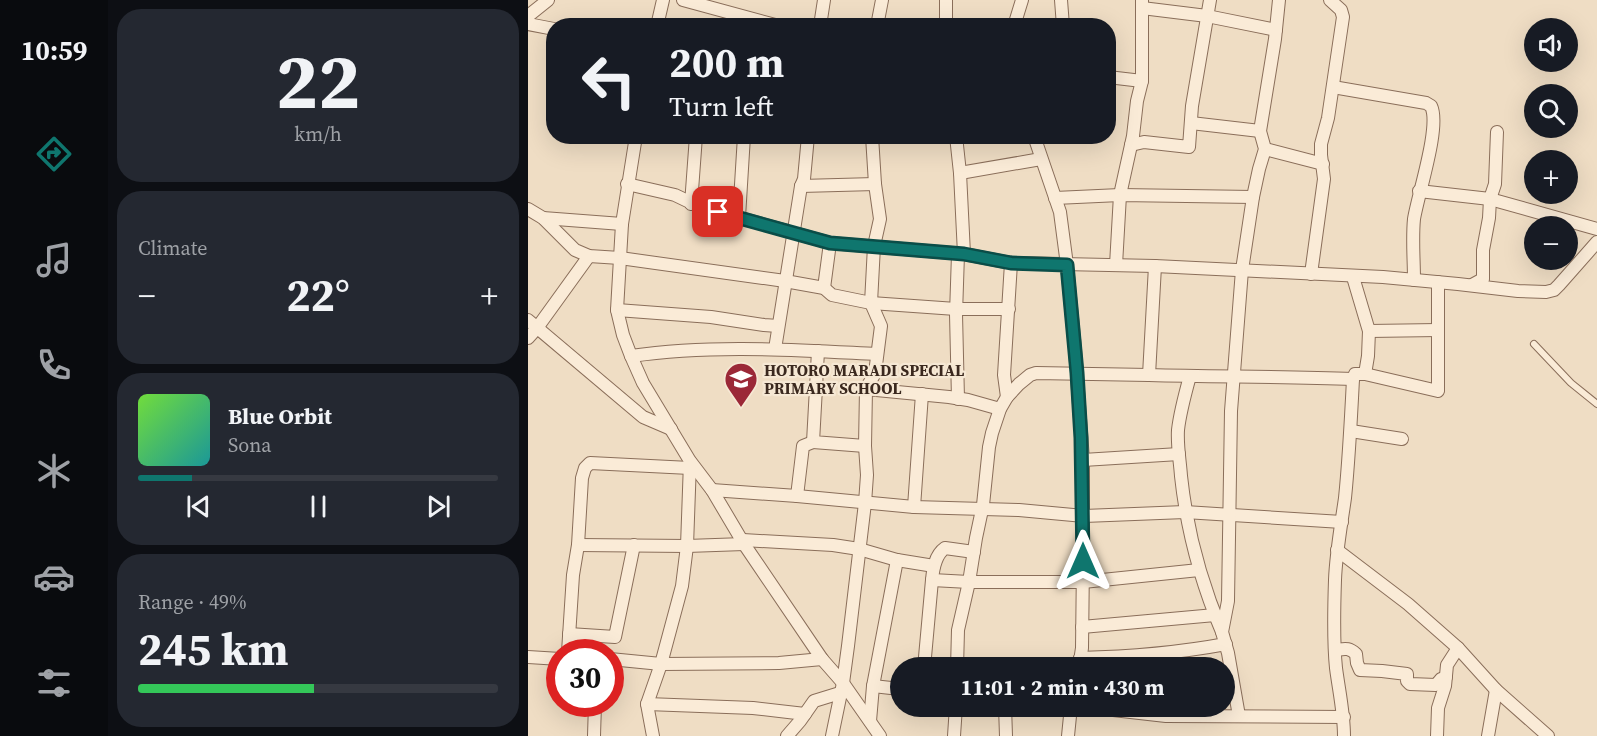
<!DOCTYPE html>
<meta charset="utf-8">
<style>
body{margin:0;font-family:"Source Serif 4",serif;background:#242831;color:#f1f3f6;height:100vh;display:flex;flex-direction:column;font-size:22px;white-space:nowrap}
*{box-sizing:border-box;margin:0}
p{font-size:20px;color:#9ea1a6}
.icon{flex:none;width:33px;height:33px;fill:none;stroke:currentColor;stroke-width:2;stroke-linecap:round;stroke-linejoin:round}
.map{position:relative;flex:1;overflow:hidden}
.details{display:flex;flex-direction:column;gap:9px;padding:9px;background:#0d0f14;width:420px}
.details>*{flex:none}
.guide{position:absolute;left:18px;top:18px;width:570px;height:126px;border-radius:24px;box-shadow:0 6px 24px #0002;background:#171b24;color:#f1f3f6;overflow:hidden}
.controls{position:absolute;left:996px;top:18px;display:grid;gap:12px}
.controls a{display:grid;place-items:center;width:54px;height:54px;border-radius:50%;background:#171b24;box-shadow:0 6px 24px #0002;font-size:30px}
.speed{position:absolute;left:18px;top:639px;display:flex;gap:12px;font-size:30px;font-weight:700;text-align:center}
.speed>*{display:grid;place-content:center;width:78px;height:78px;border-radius:50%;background:#171b24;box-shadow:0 6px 24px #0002;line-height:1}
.speed .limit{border:9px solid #d22;background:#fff;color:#111}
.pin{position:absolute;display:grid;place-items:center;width:51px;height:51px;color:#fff;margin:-26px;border-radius:12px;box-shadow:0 3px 9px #0006}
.me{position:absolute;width:66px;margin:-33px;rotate:0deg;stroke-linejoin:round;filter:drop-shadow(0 0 4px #0008)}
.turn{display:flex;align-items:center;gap:21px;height:126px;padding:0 24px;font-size:27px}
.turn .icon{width:78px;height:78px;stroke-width:2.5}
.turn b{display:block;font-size:42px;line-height:51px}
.big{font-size:45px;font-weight:700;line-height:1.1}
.details .widget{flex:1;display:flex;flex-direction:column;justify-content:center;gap:9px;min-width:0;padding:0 21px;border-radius:24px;background:#242831}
.details .dial{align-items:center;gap:0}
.dial b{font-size:78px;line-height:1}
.song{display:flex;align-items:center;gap:18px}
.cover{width:72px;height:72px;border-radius:9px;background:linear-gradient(135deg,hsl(100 70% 55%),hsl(180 70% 35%))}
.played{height:6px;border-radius:3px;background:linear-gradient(90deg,#0f766e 15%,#363941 15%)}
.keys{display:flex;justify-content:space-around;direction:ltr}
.heat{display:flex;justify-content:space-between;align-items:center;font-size:33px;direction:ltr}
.charge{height:9px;border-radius:4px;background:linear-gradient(90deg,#34c759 49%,#363941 0)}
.trip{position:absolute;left:362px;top:657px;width:345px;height:60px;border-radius:30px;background:#171b24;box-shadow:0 6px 24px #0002;font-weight:700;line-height:60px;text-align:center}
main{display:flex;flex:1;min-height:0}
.menu{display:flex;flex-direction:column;width:108px;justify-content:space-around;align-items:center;background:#090b0e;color:#9ea1a6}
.menu .icon{width:42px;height:42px}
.menu .selected{color:#0f766e}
.menu b{font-size:27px;color:#f1f3f6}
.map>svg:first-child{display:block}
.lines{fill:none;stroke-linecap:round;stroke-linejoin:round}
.service-casing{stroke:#8a6e5a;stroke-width:8}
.minor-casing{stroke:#8a6e5a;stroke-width:14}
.service{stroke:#faebd7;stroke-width:6}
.minor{stroke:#faebd7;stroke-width:12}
.route-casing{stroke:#0a4d48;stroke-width:15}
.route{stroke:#0f766e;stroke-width:10}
.labels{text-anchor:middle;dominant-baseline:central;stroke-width:4.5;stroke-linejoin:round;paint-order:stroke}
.poi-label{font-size:16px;font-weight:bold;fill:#3a281e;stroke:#f6e8d4;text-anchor:start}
</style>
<main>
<nav class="menu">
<b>10:59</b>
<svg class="icon selected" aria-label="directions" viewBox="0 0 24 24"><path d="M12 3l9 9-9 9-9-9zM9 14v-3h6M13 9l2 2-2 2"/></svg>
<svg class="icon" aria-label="music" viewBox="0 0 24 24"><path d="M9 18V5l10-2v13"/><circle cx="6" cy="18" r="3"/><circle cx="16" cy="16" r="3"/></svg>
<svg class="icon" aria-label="phone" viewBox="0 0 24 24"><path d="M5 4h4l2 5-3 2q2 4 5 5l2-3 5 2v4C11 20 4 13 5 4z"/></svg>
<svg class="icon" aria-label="climate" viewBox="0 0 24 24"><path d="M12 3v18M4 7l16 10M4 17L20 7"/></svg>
<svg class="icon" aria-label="car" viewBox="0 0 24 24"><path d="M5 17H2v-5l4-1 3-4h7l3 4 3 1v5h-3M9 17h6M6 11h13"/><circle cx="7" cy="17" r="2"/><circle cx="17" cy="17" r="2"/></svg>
<svg class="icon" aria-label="filters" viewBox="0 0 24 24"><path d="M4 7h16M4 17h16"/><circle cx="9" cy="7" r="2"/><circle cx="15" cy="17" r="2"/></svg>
</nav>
<section class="details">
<div class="widget dial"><b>22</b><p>km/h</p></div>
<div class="widget"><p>Climate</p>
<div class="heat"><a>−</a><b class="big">22°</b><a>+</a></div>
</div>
<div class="widget">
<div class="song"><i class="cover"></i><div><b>Blue Orbit</b><p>Sona</p></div></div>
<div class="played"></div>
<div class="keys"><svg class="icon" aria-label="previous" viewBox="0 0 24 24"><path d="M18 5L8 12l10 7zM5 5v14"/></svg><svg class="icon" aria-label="pause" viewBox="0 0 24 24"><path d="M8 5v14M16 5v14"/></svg><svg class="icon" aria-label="next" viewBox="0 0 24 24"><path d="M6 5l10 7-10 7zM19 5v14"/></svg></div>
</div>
<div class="widget"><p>Range · 49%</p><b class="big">245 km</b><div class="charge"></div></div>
</section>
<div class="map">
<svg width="1069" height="736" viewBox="0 0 1069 736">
<rect width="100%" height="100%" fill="#efddc4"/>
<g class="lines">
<defs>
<path id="service" d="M1006,344L1043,383L1069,404"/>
<g id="minor">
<path d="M155,0L251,26"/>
<path d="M533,0L535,26"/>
<path d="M614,8L679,16L748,30"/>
<path d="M0,16L20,0"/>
<path d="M0,24L26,29"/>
<path d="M129,26L135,0"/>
<path d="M292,26L296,0"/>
<path d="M349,26L354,0"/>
<path d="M418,26V0"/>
<path d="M486,26L494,0"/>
<path d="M580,77L614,81"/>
<path d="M805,87L898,103L903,106C913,126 890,194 886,219C884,239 886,260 886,280"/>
<path d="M663,123L732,131"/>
<path d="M108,136L94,224L89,310L95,335L103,356L115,383L162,461L184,490L216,544L294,659L315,683L352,736"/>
<path d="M428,136L432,173L436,254"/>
<path d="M506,136L532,212L539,265L547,349L555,460V561L554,648L551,668"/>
<path d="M603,145L616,142L661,147L664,106L682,0"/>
<path d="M737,149L795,164"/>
<path d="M432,173L513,159"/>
<path d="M99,184L147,195L170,206L302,243L436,254L483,263L627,266L855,277L930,284L990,291L1018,292L1026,290L1031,285L1069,242"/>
<path d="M273,186L347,184"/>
<path d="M891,191L962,199L1069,229"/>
<path d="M527,198L592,195L725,197"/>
<path d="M163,204L168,136"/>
<path d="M0,209L15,218L47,250L61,256L92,258L257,281L296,288L304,295L343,303L428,309H481"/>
<path d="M211,217L216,136"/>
<path d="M15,218L94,224"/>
<path d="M588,265L592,195L605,136L609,101L614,81V0"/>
<path d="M627,266L621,375C689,377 757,376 825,379"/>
<path d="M783,274L796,179L793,155V144L800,118L815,17L813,10L802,0"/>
<path d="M825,277L841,331L840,356L837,374"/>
<path d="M944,285L955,279V250L961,218L962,199L967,184L969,132"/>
<path d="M296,288L302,243"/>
<path d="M89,310L183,317L236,325L250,326"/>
<path d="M0,320L115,417L143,429"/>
<path d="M841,331L910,330"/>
<path d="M0,338L9,328L61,256"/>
<path d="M247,349L273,186L276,179L280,136"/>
<path d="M290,351L285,442L337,446"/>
<path d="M103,356C184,344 267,350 349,354"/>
<path d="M662,376C657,394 652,412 650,430C649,446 652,461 653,476C659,532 672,580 694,632"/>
<path d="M338,389L421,397L440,400L472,409"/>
<path d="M479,397L476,375L483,263"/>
<path d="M430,399L428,314L430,254"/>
<path d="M823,431L874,439"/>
<path d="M555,460L651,454"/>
<path d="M184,490L269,496L386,507L491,510L556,516L657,512L814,522"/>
<path d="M269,496L275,446L285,442"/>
<path d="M386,507L394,394"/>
<path d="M215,540L305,545L331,549L369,560L406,566"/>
<path d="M50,545L159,546L216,544"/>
<path d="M809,550L880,604L930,648L968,690L1020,736"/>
<path d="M404,580L441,582H555L671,570"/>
<path d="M554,627L687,615"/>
<path d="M41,634L87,637L106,545"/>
<path d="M807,650C817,649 820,647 828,654L829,663L832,670L854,671L879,674V681L882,684L908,685L913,679L918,677"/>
<path d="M40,652L45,575L50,545L54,478L57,468L62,463L162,468"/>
<path d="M0,657L32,659"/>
<path d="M552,658C601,657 649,653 698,644"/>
<path d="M82,659L133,664L251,663L294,659"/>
<path d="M396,668L404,580C405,569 407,555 417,548L446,552"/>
<path d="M429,668L430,630L441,582L448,538L455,505L461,447L464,433L472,409L479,397L491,384L502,375L508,373L621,375"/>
<path d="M345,686L372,689"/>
<path d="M119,704L225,708L277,714"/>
<path d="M477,706L478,736"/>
<path d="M550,706L638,716L816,717"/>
<path d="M711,716L700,653L694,632L700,601L703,411L714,270L725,197L731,169L737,149L732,131L747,39L751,0"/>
<path d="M342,721L345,686L369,560"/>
<path d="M66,736L67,704"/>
<path d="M125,736L119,704L133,664L154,586L159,546L162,462"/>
<path d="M259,736L272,721L286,701L312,693"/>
<path d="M304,736L315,683L320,646L337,503L339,475L337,446L338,389L347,373L353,326L343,303L346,246L352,219L347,184L344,136"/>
<path d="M426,736L428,706"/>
<path d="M540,736L543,706"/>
<path d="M816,736C816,713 811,691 808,668C805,639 806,609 807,580C808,553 813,526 817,498C821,459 823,419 825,379L827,374H837L910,391V282"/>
<path d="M909,736L910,708L917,686L919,665L930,648"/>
<path d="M960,736L968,690"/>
</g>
</defs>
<use href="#service" class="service-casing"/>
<use href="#minor" class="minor-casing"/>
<use href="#service" class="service"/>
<use href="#minor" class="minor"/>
</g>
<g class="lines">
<defs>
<path id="route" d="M190,212L302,243L436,254L483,263L539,265L549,373L553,438L555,561"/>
</defs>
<use href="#route" class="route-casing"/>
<use href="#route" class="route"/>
</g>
<defs>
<symbol id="school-pin" viewBox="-11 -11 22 30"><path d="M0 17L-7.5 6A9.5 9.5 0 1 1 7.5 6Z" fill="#9b2837" stroke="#f6e8d4"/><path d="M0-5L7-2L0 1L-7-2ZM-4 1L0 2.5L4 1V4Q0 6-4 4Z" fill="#fff"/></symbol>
</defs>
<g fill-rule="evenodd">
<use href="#school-pin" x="194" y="360" width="38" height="52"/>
</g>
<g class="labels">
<g class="poi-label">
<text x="236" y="370">HOTORO MARADI SPECIAL<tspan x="236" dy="18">PRIMARY SCHOOL</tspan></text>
</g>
</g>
</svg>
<div class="controls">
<a><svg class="icon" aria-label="sound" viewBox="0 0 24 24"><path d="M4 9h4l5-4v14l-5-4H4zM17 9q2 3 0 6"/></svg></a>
<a><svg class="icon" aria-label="search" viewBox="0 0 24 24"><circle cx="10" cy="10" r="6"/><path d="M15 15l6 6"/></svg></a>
<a>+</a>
<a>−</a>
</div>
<div class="speed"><div class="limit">30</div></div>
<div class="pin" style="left:190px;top:212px;background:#d93025"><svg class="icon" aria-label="arrive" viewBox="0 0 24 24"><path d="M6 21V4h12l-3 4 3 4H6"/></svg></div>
<svg class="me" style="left:555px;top:561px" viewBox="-20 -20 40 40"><path d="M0-17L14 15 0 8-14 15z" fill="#0f766e" stroke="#fff" stroke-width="4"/></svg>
<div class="trip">11:01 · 2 min · 430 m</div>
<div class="guide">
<div class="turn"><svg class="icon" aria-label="left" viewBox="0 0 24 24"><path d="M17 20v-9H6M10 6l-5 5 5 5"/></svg><div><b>200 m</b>Turn left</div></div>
</div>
</div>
</main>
